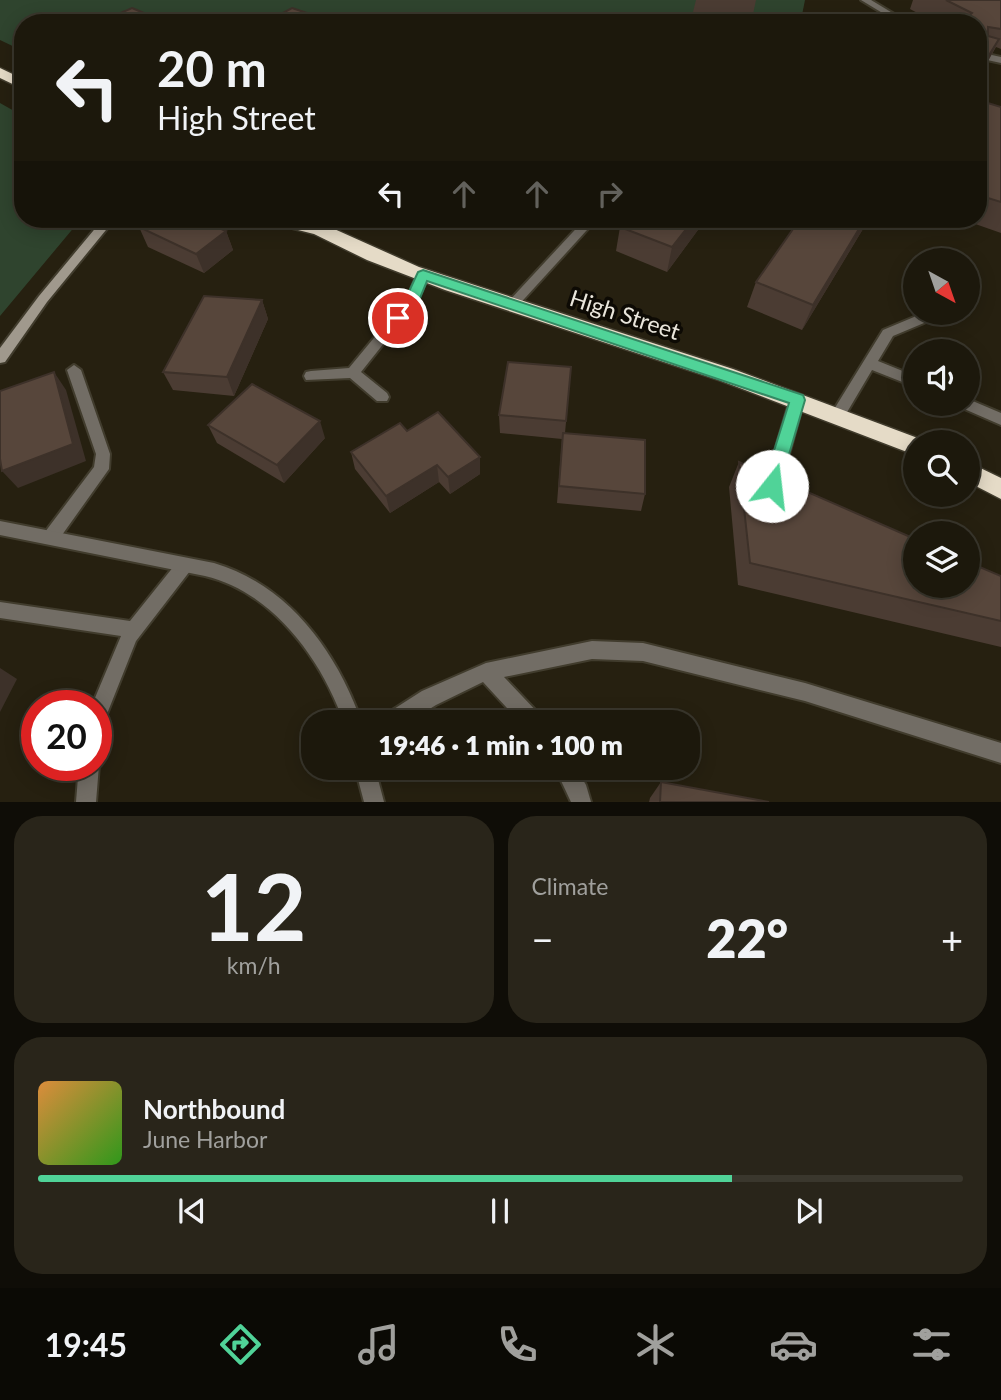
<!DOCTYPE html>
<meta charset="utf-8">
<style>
body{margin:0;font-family:Lato,sans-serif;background:#29251a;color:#f1f3f6;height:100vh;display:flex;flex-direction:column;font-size:26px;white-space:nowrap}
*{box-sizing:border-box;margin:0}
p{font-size:23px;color:#a0a09d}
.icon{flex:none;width:38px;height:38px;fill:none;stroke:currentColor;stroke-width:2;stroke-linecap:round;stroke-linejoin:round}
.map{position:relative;height:802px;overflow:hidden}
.side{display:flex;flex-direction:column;gap:14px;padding:14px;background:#0f0d07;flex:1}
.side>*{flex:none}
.guide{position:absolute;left:14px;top:14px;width:973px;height:214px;border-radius:28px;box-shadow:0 4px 18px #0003,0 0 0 2px #3a372d;background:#1c180c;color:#f1f3f6;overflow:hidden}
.needle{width:46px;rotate:140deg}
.tools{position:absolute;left:903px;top:248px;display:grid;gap:14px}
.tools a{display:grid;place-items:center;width:77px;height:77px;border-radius:50%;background:#1c180c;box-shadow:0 4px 18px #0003,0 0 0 2px #3a372d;font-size:35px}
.speed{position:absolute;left:21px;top:690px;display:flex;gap:14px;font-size:35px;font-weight:700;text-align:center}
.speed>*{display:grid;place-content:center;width:91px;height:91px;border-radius:50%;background:#1c180c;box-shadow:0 4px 18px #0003,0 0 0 2px #3a372d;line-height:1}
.speed .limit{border:10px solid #d22;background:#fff;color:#111}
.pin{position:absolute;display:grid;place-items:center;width:60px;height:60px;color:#fff;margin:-30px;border:4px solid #fff;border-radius:50%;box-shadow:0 2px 7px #0007}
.me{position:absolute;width:77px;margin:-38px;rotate:16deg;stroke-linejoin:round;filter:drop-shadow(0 0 5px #0008)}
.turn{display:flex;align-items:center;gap:24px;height:147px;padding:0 28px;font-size:32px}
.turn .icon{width:91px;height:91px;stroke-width:2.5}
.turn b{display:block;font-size:49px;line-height:60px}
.lanes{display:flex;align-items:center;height:66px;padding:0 28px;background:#0003;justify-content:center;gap:35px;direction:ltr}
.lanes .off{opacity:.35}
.big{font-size:52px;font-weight:800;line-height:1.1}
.side .tile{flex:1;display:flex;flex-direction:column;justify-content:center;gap:10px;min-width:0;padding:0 24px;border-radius:28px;background:#29251a}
.side .dial{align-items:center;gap:0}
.dial b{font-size:91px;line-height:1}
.song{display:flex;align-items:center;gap:21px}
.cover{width:84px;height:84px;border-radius:10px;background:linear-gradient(135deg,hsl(30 70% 55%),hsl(110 70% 35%))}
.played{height:7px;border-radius:4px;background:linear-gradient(90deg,#50d398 75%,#3a372d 75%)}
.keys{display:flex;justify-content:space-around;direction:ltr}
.heat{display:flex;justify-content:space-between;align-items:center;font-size:38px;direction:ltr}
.side .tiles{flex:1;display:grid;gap:14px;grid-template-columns:1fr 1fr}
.tile:last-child{grid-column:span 2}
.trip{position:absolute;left:301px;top:710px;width:399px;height:70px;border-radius:28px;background:#1c180c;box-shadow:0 4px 18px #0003,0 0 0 2px #3a372d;font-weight:800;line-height:70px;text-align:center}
.menu{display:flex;height:112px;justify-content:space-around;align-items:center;background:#0b0a05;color:#a0a09d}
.menu .icon{width:49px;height:49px}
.menu .active{color:#50d398}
.menu b{font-size:32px;color:#f1f3f6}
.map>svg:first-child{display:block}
.green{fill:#2f442e}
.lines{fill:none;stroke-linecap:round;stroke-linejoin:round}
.lane-casing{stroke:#413c2d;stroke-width:4}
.street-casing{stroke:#413c2d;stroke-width:4}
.secondary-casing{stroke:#413c2d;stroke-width:4}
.highway-casing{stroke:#413c2d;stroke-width:3}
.lane{fill:#726d65;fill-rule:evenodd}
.street{fill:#726d65;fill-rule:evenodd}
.secondary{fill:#a0998d;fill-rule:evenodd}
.highway{fill:#e5dbc7;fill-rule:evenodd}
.wall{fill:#4b3c33}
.shaded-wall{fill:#3d3129}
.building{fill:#57463b;stroke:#3d3129;stroke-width:2}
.route{fill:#50d398;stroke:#348963;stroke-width:2}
.labels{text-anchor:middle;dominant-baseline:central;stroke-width:7;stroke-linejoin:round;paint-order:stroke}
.street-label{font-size:23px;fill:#eae6dc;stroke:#0d0a04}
</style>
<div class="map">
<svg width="1001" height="802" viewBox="0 0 1001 802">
<rect width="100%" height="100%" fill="#262010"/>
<g class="green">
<path d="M0,0H805L802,15L796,23H23V51L0,40Z"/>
<path d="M0,103L23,116V219H81L0,316Z"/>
</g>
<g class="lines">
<defs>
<g id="lane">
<path d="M917,313H929L924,323L893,336L878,361L915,376V387L872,370L843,419H833L831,415L833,411L883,330L914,317Z"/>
<path d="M74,365L81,370L110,454L109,469L57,542L51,544L45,542L43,537L45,532L94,467L96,454L67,370Z"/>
<path d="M797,395L802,396L804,400L780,487L777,492L772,493L767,492L764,487L790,400L792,396Z"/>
<path d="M968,399L1001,413V425L962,408L960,404H968Z"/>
<path d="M184,558L190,561L192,566L190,571L136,641L103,724L96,726V705H92L121,636L0,618V602L130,621L178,561Z"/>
<path d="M592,641L643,643L805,683L1001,743V763L805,701L643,661L592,659L504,677L541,716L543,723H521L483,682L436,705L407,723H381L383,716L422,691L486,663Z"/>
<path d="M96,759L99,765L96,802H76L79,765H96Z"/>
<path d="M555,768H576L586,785L591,802H571Z"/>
</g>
<g id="street">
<path d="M861,0H871L909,23H899Z"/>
<path d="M978,52L1001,57V63L978,58Z"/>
<path d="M585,219H597L515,309H507L505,306L507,303Z"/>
<path d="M423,271L429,275L416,303L361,372L387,393L389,397L387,401H377L350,378L306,380L304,376L306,372L311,371L349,368L407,298L417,275Z"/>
<path d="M0,521L214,563C289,585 337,652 362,723H344C322,660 273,592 205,576L0,535Z"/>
<path d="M355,768H375L384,802H364Z"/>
</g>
<path id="secondary" d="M103,219H115L47,302L5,362L0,363V348L39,296Z"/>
<g id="highway">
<path d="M0,68L23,79V89L0,78Z"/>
<path d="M268,219H312L419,267L733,369L923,440L924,443H915V455L907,452L719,380L445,290L367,260L314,234L270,223Z"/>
<path d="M968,462L1001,478V499L968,482Z"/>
</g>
</defs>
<use href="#lane" class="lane-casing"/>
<use href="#street" class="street-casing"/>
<use href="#secondary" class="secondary-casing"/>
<use href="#highway" class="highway-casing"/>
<use href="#lane" class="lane"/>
<use href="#street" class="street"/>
<use href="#secondary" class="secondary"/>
<use href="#highway" class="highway"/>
</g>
<g class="wall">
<path d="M696,0H756L752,19L693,12Z"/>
<path d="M913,0H1001V49L996,47L987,63L978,23H936L910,9Z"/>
<path d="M978,100L1001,107V233L961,219H978Z"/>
<path d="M706,219L667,272L616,251L620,227Z"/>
<path d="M869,219L802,330L747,307L756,282Z"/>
<path d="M139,227L226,231L233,250L204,273L148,247Z"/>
<path d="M262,300L268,319L234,396L173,390L163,372Z"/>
<path d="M571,367L565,433L645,494L641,511L557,503L562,439L500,433L499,415Z"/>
<path d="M208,425L325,438L284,483L217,443Z"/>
<path d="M407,431L480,474L450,494L439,482L390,513L355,469L351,452Z"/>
<path d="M739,462L1001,576V647L738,585L729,487Z"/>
<path d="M661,782L769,802H649L650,798Z"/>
</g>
<g class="shaded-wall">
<path d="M999,39L987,63L978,77V73Z"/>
<path d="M694,219H706L667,272L672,247Z"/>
<path d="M865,219H869L802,330L813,305Z"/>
<path d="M226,231L233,250L204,273L196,254Z"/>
<path d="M262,300L268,319L234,396L227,377Z"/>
<path d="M54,372L66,390L86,461L18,488L2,471Z"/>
<path d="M320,421L325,438L284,483L277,465Z"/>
<path d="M480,457V474L450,494L448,477Z"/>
<path d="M437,465L439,482L390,513L386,496Z"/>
<path d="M0,668L17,679L0,712Z"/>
</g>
<g class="building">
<path d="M946,0H1001V29L988,27V36L999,39L978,73V23H961L972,13Z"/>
<path d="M132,8L168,23H97Z"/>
<path d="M292,8L337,23H264Z"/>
<path d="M978,100L1001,107V202L978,195Z"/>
<path d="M152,219H198L226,231L196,254L139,227Z"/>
<path d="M626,219H694L672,247L620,227Z"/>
<path d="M800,219H865L813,305L756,282Z"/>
<path d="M204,296L262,300L227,377L163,372Z"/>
<path d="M508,362L571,367L566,421L499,415Z"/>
<path d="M54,372L73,444L2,471L0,459V391Z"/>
<path d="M252,384L320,421L277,465L208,425Z"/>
<path d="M438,412L480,457L448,477L437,465L386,496L351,452L400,423L407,431Z"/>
<path d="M563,433L645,440V494L559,486Z"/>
<path d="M739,462L915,539V586H968V562L1001,576V621L750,563Z"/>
<path d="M661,782L769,802H660Z"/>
</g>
<path class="route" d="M423,270L803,395L805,400L778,492L772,494L766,492L763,486L789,403L427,281L418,303L403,322H392L390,318L406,298L418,272Z"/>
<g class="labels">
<g class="street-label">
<text transform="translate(625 314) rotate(18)">High Street</text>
</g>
</g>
</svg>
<div class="tools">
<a><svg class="needle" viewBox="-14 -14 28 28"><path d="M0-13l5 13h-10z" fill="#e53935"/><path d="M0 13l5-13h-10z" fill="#a0a09d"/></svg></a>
<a><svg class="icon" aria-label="sound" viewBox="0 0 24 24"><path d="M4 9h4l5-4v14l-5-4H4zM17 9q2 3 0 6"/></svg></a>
<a><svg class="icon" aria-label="search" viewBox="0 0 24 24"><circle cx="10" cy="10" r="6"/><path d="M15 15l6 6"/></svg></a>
<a><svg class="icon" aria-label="layers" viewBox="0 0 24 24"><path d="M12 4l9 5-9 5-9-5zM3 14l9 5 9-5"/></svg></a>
</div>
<div class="speed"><div class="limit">20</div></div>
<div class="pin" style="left:398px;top:318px;background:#d93025"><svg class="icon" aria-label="arrive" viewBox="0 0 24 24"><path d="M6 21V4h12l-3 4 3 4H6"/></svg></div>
<svg class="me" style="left:772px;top:486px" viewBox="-20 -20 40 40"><circle r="19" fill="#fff"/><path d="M0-13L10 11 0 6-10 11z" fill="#50d398"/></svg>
<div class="trip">19:46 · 1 min · 100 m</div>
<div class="guide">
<div class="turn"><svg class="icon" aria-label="left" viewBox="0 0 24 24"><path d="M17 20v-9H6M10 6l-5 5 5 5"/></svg><div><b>20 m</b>High Street</div></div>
<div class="lanes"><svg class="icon" aria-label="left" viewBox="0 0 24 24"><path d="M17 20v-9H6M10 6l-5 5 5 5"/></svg><svg class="icon off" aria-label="ahead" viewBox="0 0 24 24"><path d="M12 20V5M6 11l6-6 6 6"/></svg><svg class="icon off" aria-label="ahead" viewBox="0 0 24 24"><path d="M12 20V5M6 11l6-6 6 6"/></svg><svg class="icon off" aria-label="right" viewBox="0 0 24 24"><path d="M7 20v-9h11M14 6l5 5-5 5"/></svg></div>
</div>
</div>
<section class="side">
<div class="tiles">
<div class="tile dial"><b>12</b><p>km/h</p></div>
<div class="tile"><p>Climate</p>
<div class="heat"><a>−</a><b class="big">22°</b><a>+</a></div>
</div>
<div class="tile">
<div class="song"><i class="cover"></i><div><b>Northbound</b><p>June Harbor</p></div></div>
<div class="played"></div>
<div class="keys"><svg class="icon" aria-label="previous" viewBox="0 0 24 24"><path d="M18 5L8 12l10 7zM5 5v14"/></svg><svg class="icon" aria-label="pause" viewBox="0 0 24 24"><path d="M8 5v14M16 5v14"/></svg><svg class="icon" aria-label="next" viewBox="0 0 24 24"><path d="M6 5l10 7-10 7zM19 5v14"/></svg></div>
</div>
</div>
</section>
<nav class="menu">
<b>19:45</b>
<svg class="icon active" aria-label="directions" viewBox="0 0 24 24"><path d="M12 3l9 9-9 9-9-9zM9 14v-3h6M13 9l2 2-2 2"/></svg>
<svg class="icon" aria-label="music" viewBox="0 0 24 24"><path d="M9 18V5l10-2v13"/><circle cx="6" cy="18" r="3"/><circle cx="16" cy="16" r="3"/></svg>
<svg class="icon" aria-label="phone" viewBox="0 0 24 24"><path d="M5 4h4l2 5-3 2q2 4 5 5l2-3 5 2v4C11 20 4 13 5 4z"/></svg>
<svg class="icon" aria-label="climate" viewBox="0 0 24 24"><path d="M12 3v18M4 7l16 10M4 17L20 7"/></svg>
<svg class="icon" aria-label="car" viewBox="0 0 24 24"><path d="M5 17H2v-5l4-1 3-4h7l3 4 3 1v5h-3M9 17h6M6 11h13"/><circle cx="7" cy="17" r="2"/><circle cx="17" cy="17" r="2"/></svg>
<svg class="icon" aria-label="filters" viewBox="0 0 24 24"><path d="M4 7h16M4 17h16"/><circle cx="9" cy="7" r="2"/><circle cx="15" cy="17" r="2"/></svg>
</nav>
